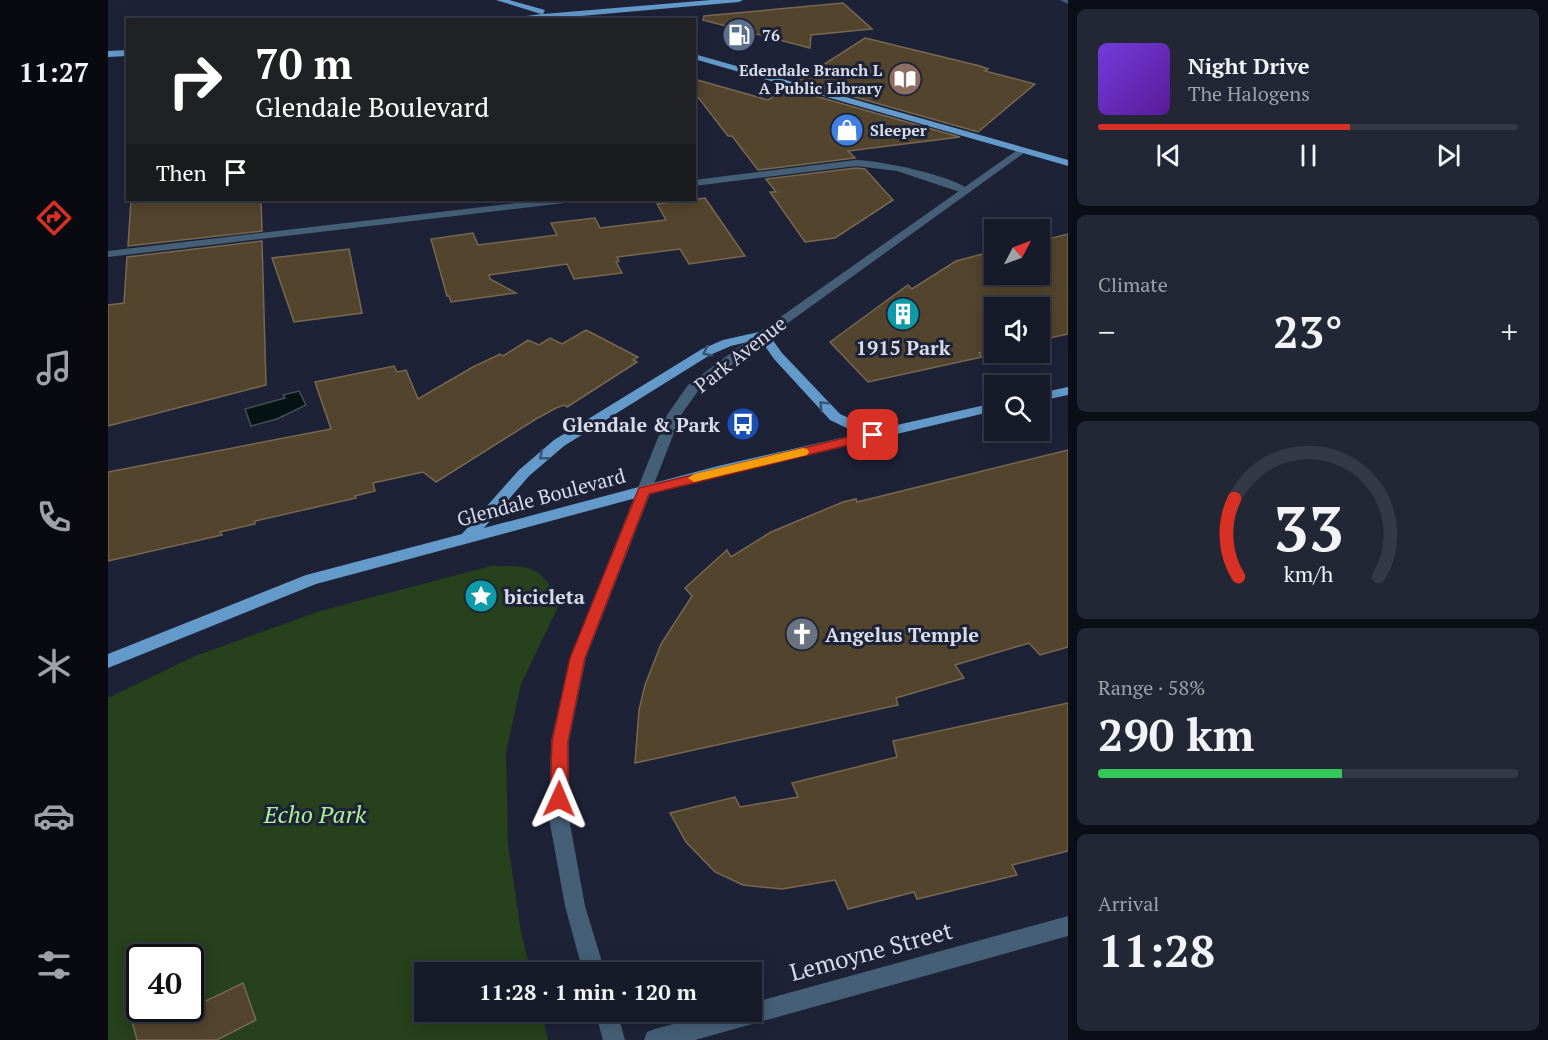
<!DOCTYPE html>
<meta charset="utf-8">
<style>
body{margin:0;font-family:"PT Serif",serif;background:#232735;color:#f1f3f6;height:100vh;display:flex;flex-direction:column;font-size:22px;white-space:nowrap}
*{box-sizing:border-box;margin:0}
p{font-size:20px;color:#9ea1a8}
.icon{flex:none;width:33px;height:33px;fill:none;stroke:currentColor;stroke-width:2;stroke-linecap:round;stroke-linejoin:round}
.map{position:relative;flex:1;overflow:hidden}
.drawer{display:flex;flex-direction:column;gap:9px;padding:9px;background:#0c0e17;width:480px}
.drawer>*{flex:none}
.guide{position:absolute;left:18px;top:18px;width:570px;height:183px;border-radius:0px;box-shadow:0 3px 15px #0003,0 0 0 2px #353846;background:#202124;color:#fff;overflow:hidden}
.needle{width:39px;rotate:49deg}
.tools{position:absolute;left:876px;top:219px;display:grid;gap:12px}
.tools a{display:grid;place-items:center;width:66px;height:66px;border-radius:0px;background:#161a29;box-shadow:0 3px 15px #0003,0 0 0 2px #353846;font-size:30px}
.speed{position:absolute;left:18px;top:944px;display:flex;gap:12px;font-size:30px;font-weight:700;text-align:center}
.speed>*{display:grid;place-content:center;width:78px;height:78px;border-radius:50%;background:#161a29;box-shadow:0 3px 15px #0003,0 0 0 2px #353846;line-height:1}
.speed .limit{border:3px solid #111;border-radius:9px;background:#fff;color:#111}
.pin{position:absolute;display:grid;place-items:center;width:51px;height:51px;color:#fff;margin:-26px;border-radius:12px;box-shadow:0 3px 9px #0006}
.me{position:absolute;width:66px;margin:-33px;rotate:1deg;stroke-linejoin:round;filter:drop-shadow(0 0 4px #0008)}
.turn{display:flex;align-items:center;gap:21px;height:126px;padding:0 30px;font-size:27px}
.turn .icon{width:78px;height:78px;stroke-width:2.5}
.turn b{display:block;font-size:42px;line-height:51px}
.then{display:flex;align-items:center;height:57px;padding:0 30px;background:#0003;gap:12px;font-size:22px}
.big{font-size:45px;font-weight:700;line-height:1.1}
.drawer .widget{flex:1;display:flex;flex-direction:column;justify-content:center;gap:9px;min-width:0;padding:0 21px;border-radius:9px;background:#232735}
.drawer .dial{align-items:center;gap:0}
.dial svg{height:156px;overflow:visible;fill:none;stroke:#353846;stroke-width:7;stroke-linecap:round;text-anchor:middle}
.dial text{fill:#f1f3f6;stroke:none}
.song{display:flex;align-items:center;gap:18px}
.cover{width:72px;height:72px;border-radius:9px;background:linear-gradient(135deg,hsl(260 70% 55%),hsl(270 70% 35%))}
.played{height:6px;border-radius:3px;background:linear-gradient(90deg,#d93025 60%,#353846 60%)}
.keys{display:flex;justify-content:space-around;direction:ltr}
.heat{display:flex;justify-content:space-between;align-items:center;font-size:33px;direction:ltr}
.charge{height:9px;border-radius:4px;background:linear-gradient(90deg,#34c759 58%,#353846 0)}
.trip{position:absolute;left:306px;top:962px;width:348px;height:60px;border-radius:0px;background:#161a29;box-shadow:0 3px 15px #0003,0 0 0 2px #353846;font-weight:700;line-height:60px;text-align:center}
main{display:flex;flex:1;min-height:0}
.dock{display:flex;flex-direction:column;width:108px;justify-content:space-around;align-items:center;background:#090a10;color:#9ea1a8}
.dock .icon{width:42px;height:42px}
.dock .current{color:#d93025}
.dock b{font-size:27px;color:#f1f3f6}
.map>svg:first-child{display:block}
.green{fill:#26411c;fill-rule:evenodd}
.water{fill:#051315;stroke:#444f55;stroke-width:1.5}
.building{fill:#53442d;stroke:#786850;stroke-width:1.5}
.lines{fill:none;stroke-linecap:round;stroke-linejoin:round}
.minor{fill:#455f76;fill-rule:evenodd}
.tertiary{fill:#455f76;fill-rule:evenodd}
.primary{fill:#639ac9;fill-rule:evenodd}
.oneway{stroke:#3a5271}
.route{fill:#d93025;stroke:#8d1f18;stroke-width:1.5}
.slow{fill:#f59e0b}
.labels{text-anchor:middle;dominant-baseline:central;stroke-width:6;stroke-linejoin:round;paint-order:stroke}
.far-poi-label{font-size:16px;font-weight:bold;fill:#d8dbea;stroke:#1e2237;text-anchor:start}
.poi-label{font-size:20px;font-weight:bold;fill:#d8dbea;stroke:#1e2237;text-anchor:start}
.street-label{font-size:20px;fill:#d8dbea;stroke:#1e2237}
.near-park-label{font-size:24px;font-style:italic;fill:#acee95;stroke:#1e2237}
.near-street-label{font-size:24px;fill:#d8dbea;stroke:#1e2237}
</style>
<main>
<nav class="dock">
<b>11:27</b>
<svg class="icon current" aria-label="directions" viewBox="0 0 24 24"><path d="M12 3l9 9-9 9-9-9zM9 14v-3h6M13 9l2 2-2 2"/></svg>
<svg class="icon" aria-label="music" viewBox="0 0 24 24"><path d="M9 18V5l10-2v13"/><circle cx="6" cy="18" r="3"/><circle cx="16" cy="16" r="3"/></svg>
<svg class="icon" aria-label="phone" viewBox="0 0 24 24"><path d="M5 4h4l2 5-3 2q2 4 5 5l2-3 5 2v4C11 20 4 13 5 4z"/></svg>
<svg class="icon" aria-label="climate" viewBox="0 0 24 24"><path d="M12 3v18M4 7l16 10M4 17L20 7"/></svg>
<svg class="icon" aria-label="car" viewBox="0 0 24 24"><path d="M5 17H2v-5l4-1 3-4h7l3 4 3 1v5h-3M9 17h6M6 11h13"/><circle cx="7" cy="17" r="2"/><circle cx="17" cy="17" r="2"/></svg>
<svg class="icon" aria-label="filters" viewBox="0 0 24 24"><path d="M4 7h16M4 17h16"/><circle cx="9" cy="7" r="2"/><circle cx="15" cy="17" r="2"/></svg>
</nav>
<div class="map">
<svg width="960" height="1040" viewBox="0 0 960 1040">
<rect width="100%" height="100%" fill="#1e2237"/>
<path class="green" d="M383,566C424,566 434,565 451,605L413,684L398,753L400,844L413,932L423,972H316V1011H433L440,1040H0V698L87,656L212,611ZM32,957H82V1008H32Z"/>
<path class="water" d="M191,391L198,405L169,419L143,426L137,409L177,398L175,395Z"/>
<g class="building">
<path d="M735,3L764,29L703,35L702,48L595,20L596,16Z"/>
<path d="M757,38L872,66L880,69L877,71L927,84L870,132L690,81Z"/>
<path d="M586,79L660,100L679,88L852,137L740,151L747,158L650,170L624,136H620L586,92Z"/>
<path d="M748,168L757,169L785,200L727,238L697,242L662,192H668L658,179Z"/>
<path d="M597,198L637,256L581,264L572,249L509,257L511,261L508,262L514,273L466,279L459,264L381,275L382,279L408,293L343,302L341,296H339L323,239L365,233L370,245L449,235L443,223L487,218L492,228L558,220L549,204Z"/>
<path d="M23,200H153L154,231L20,246Z"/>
<path d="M960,234V334L932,340V308H886V350L871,353L874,357L760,382L722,342L800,285L804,289L848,261L886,251V274H932V241Z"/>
<path d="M154,241L158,385L0,426V305L16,303L19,257Z"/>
<path d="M241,249L254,313L186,322L164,258Z"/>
<path d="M478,330L530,357L525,360L529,362L459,407L456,405L448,408L428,419L328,482L315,472L265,483L267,491L247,496L248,498L147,521V524L112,532L114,535L0,561V472L223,429L207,382L286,366L289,372L298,370L310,399L365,367L392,354L395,356L420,340L431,345L442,338L454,344Z"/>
<path d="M960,450V647L932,655L921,643L847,665L856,678L788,698L790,705L527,763L531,710L537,685L553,644L584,596L577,588L619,550L623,557L663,532L735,502L748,499L749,502Z"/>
<path d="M960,703V851L904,865L909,875L809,899L806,892L740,909L727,880L674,889L635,885L607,872L578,842L562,813L627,797L632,807L690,797L684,783L789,757L785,741Z"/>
<path d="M86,967L98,1001L135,983L148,1020L109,1040H29L18,999L32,993V1008H82V969Z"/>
</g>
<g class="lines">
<g class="minor">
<path d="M748,160C774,161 844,175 863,191L858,194L789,171L748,166L586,186V180Z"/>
<path d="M434,200H462L457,203L0,257V251Z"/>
<path d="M960,916V936L587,1040H536L539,1032L547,1029L613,1011H644V1003Z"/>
</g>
<g class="tertiary">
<path d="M952,0H960V4Z"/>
<path d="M912,148L920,150L659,338L590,391L573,415L478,658L461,741V818L477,906L497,972H475L457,906L441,818L443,741L462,658L559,415L580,385L651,332Z"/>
<path d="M487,1011H509L517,1040H495Z"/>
</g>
<g class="primary">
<path d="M388,0H401L437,10L435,14L603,0H635L631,2L428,20H390L433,14Z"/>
<path d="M20,50V56L0,57V51Z"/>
<path d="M586,54L960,160V166L586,59Z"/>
<path d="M655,331L659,332L674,353L732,414L767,430L886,403V411L610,476L208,584L0,668V654L198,575L354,534L411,470L446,440L594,349L615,340ZM652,339L666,359L722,420L751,434L610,466L376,528L421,476L456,446L602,355L623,346Z"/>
<path d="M960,387V395L932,401V393Z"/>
</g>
</g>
<defs><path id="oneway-chevron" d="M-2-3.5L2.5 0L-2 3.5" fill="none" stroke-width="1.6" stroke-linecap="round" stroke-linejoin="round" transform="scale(1.5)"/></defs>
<g class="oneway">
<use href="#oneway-chevron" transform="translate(599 352) rotate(153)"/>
<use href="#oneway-chevron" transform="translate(715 405) rotate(-135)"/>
<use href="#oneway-chevron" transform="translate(435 456) rotate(140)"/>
</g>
<path class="route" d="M765,431L771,435L769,438L541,494L477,658L460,741V799L457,804L451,806L445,804L442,799L444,741L462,658L531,488Z"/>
<path class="slow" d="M695,448L699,449L701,452L699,455L586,482L580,478L586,474Z"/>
<defs>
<symbol id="fuel-disc" viewBox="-11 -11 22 22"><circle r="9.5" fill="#5c6f8a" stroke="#1e2237"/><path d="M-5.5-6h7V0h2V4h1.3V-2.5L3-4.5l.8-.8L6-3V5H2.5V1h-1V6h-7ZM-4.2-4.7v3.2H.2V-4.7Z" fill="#fff"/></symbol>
<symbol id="library-disc" viewBox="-11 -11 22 22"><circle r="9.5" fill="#8d6e63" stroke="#1e2237"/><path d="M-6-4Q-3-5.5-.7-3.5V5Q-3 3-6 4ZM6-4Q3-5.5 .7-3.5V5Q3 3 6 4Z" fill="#fff"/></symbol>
<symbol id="shop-disc" viewBox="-11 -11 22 22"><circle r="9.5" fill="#3f7fe0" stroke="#1e2237"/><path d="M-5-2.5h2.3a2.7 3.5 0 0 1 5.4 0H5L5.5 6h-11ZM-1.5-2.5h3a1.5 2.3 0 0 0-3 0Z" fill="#fff"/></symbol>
<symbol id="building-disc" viewBox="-11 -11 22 22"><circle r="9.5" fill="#0f9aa8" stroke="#1e2237"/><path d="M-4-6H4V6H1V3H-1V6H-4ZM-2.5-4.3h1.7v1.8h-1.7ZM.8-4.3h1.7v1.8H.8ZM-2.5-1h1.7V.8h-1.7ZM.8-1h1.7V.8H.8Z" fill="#fff"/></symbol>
<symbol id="bus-disc" viewBox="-11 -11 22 22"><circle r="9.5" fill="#1a4fb4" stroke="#1e2237"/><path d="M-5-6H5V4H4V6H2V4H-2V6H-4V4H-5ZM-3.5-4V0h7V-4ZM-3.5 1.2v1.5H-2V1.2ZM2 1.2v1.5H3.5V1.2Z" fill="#fff"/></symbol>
<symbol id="sight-disc" viewBox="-11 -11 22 22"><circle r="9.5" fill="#0f9aa8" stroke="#1e2237"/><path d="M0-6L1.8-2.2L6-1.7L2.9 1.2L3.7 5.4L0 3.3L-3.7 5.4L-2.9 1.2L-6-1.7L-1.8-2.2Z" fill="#fff"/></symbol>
<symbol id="church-disc" viewBox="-11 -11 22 22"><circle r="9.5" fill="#6b7280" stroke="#1e2237"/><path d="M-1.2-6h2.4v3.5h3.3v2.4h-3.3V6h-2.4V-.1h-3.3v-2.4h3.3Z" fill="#fff"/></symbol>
</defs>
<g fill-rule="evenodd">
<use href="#fuel-disc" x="612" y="16" width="38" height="38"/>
<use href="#library-disc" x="778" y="60" width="38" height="38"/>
<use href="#shop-disc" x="720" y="111" width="38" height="38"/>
<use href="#building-disc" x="776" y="295" width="38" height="38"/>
<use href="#bus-disc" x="616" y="405" width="38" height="38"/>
<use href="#sight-disc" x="354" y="577" width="38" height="38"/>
<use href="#church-disc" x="675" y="615" width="38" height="38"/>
</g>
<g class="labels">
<g class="far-poi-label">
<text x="654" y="35">76</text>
<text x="774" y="70" text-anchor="end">Edendale Branch L<tspan x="774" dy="18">A Public Library</tspan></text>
<text x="762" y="130">Sleeper</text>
</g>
<g class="poi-label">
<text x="795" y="347" text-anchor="middle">1915 Park</text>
<text x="612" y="424" text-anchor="end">Glendale &amp; Park</text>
<text x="396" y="596">bicicleta</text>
<text x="717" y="634">Angelus Temple</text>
</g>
<g class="street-label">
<text transform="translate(632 354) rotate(-38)">Park Avenue</text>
<text transform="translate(433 497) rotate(-15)">Glendale Boulevard</text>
</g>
<g class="near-park-label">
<text x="207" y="814">Echo Park</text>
</g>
<g class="near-street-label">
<text transform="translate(763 951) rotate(-15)">Lemoyne Street</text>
</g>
</g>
</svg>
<div class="tools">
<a><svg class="needle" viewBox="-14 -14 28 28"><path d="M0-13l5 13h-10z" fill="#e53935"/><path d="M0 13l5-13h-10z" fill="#9ea1a8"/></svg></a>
<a><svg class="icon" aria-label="sound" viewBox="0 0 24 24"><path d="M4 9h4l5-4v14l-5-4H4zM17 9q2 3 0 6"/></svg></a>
<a><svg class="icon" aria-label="search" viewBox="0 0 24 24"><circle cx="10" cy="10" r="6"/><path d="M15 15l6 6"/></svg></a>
</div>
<div class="speed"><div class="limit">40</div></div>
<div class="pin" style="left:765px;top:435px;background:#d93025"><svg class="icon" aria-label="arrive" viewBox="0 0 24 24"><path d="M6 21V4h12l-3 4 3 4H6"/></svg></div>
<svg class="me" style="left:451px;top:799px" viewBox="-20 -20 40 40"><path d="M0-17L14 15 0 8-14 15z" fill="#d93025" stroke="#fff" stroke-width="4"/></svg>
<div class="trip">11:28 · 1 min · 120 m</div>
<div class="guide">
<div class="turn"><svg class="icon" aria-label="right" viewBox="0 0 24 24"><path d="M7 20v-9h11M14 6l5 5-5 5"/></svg><div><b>70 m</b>Glendale Boulevard</div></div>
<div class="then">Then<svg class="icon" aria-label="arrive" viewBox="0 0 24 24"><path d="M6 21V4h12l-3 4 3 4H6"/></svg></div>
</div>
</div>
<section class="drawer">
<div class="widget">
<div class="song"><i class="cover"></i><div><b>Night Drive</b><p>The Halogens</p></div></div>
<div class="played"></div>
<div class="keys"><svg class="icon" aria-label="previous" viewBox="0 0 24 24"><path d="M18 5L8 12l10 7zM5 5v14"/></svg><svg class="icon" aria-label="pause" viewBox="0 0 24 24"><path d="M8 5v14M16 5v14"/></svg><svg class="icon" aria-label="next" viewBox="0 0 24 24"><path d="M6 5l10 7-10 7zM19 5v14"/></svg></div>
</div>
<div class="widget"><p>Climate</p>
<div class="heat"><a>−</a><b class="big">23°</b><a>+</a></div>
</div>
<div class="widget dial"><svg viewBox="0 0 100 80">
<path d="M14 69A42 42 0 1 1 86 69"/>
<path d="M14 69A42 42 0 0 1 12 29" stroke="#d93025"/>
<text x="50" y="56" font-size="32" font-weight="700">33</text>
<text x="50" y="72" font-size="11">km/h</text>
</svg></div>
<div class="widget"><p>Range · 58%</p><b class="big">290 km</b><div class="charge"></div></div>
<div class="widget"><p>Arrival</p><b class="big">11:28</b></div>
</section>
</main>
